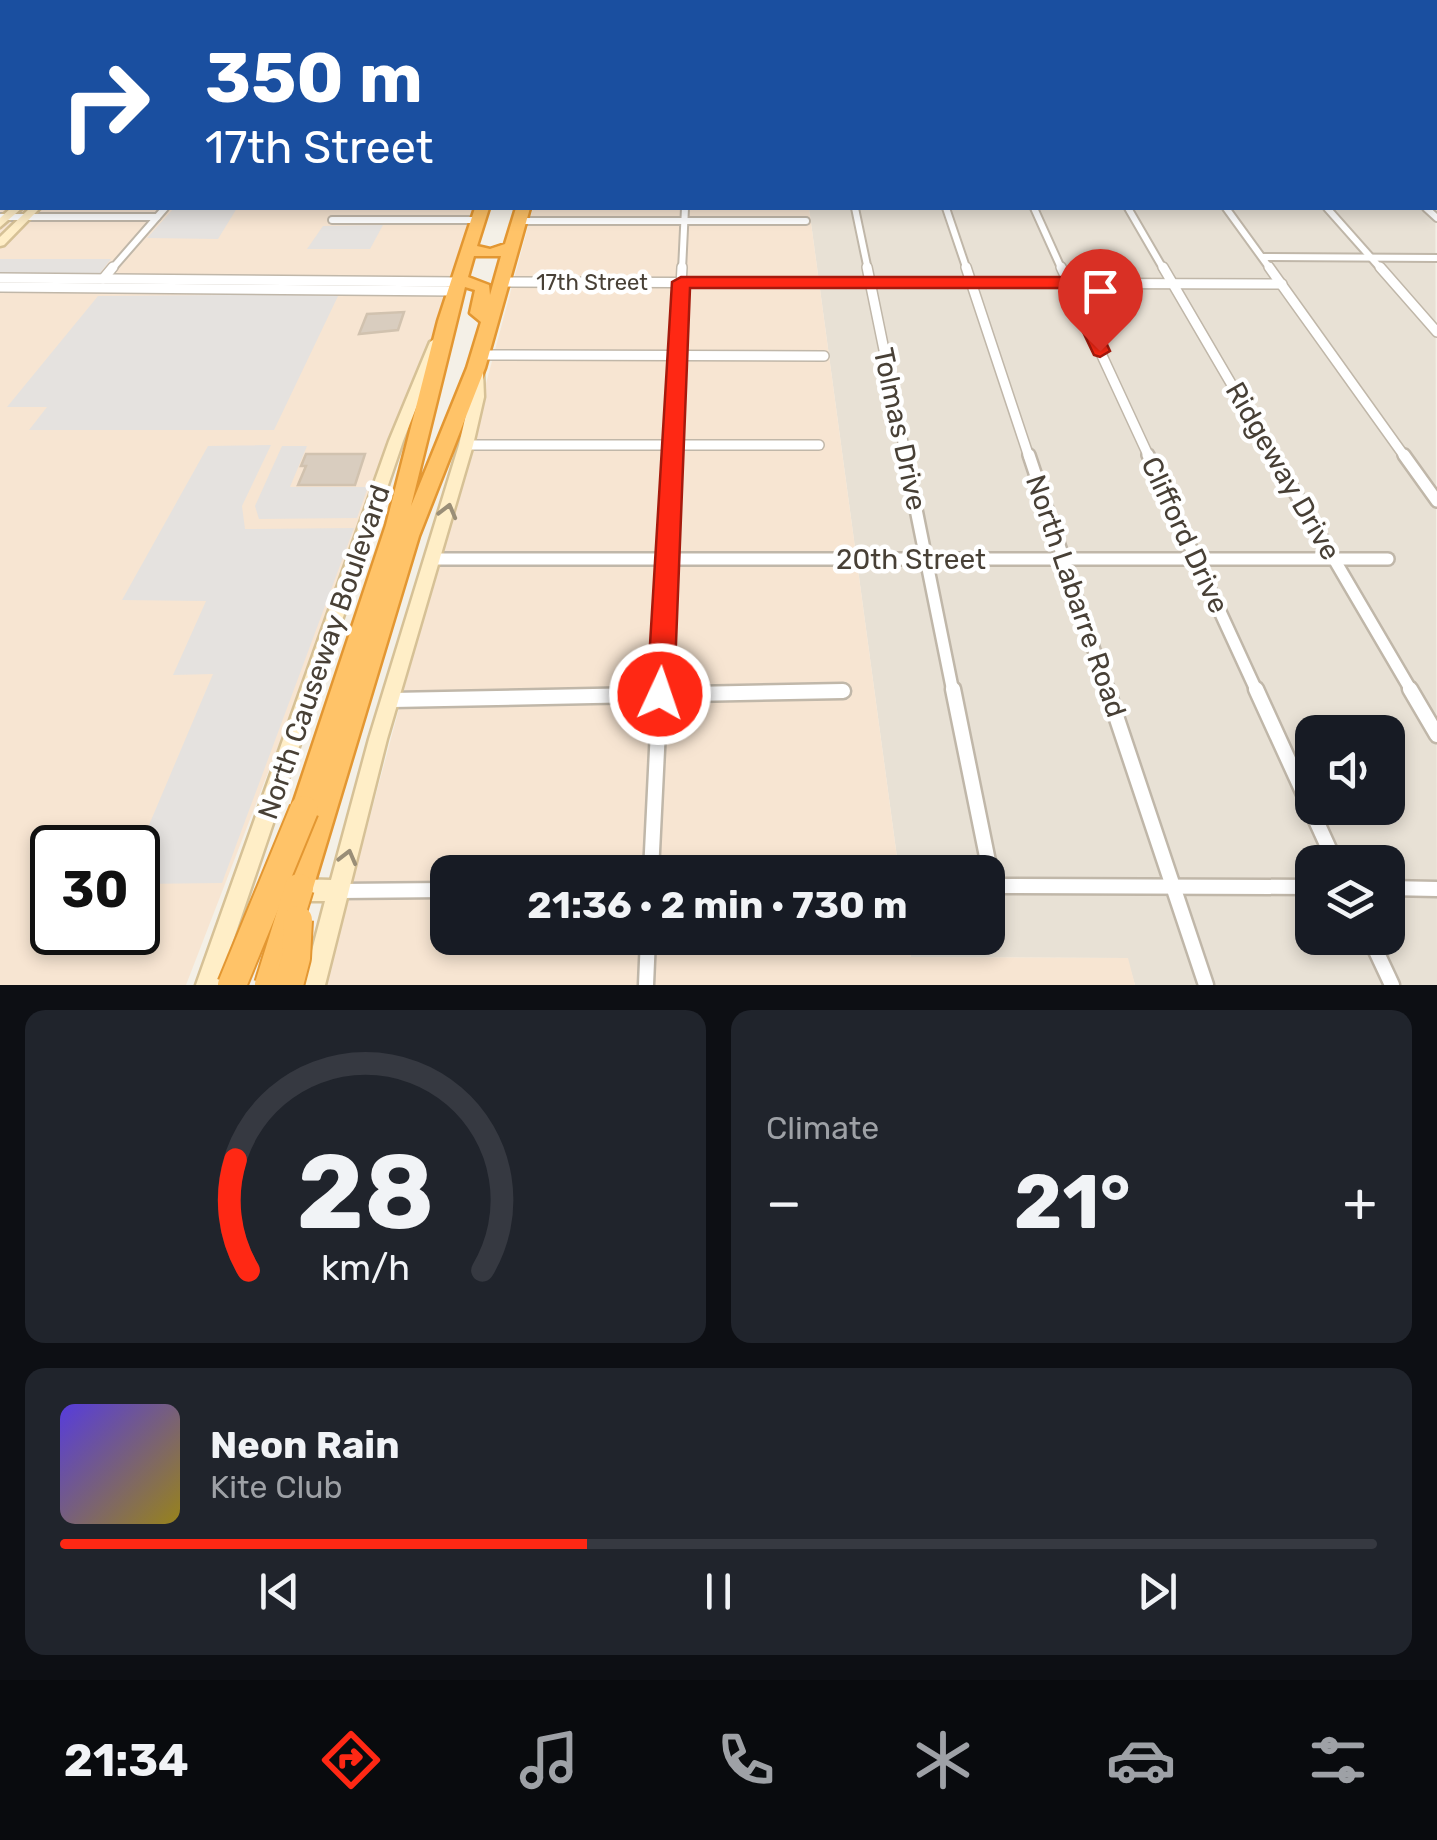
<!DOCTYPE html>
<meta charset="utf-8">
<style>
body{margin:0;font-family:Rubik,sans-serif;background:#20242c;color:#f1f3f6;height:100vh;display:flex;flex-direction:column;font-size:38px;white-space:nowrap}
*{box-sizing:border-box;margin:0}
p{font-size:32px;color:#9ea1a6}
.icon{flex:none;width:55px;height:55px;fill:none;stroke:currentColor;stroke-width:2;stroke-linecap:round;stroke-linejoin:round}
.map{position:relative;height:985px;overflow:hidden}
.side{display:flex;flex-direction:column;gap:25px;padding:25px;background:#0d0f14;flex:1}
.side>*{flex:none}
.hud{position:absolute;left:0px;top:0px;width:1438px;height:210px;box-shadow:0 5px 15px #0003;background:#1a4fa0;color:#fff;overflow:hidden}
.fabs{position:absolute;left:1295px;top:715px;display:grid;gap:20px}
.fabs a{display:grid;place-items:center;width:110px;height:110px;border-radius:20px;background:#171b24;box-shadow:0 5px 15px #0003;font-size:50px}
.speed{position:absolute;left:30px;top:825px;display:flex;gap:20px;font-size:50px;font-weight:700;text-align:center}
.speed>*{display:grid;place-content:center;width:130px;height:130px;border-radius:50%;background:#171b24;box-shadow:0 5px 15px #0003;line-height:1}
.speed .limit{border:5px solid #111;border-radius:15px;background:#fff;color:#111}
.pin{position:absolute;display:grid;place-items:center;width:85px;height:85px;color:#fff;margin:-102px -42px;border-radius:50% 50% 50% 0;rotate:-45deg;box-shadow:0 0 10px #0007}
.pin .icon{rotate:45deg}
.me{position:absolute;width:110px;margin:-55px;rotate:3deg;stroke-linejoin:round;filter:drop-shadow(0 0 8px #0008)}
.turn{display:flex;align-items:center;gap:35px;height:210px;padding:0 40px;font-size:45px}
.turn .icon{width:130px;height:130px;stroke-width:2.5}
.turn b{display:block;font-size:70px;line-height:85px}
.big{font-size:75px;font-weight:700;line-height:1.1}
.side .card{flex:1;display:flex;flex-direction:column;justify-content:center;gap:15px;min-width:0;padding:0 35px;border-radius:20px;background:#20242c}
.side .dial{align-items:center;gap:0}
.dial svg{height:260px;overflow:visible;fill:none;stroke:#363941;stroke-width:7;stroke-linecap:round;text-anchor:middle}
.dial text{fill:#f1f3f6;stroke:none}
.song{display:flex;align-items:center;gap:30px}
.cover{width:120px;height:120px;border-radius:15px;background:linear-gradient(135deg,hsl(250 70% 55%),hsl(50 70% 35%))}
.played{height:10px;border-radius:5px;background:linear-gradient(90deg,#ff2814 40%,#363941 40%)}
.keys{display:flex;justify-content:space-around;direction:ltr}
.heat{display:flex;justify-content:space-between;align-items:center;font-size:55px;direction:ltr}
.side .tiles{flex:1;display:grid;gap:25px;grid-template-columns:1fr 1fr}
.card:last-child{grid-column:span 2}
.trip{position:absolute;left:430px;top:855px;width:575px;height:100px;border-radius:20px;background:#171b24;box-shadow:0 5px 15px #0003;font-weight:700;line-height:100px;text-align:center}
.menu{display:flex;height:160px;justify-content:space-around;align-items:center;background:#090b0e;color:#9ea1a6}
.menu .icon{width:70px;height:70px}
.menu .current{color:#ff2814}
.menu b{font-size:45px;color:#f1f3f6}
.map>svg:first-child{display:block}
.residential{fill:#e8e1d5;fill-rule:evenodd}
.commercial{fill:#f7e5d2;fill-rule:evenodd}
.parking{fill:#e5e2df}
.building{fill:#d9cdbf;stroke:#d1c2af;stroke-width:2.5}
.lines{fill:none;stroke-linecap:round;stroke-linejoin:round}
.street-far4-casing{stroke:#c0b7a9;stroke-width:8}
.street-far3-casing{stroke:#c0b7a9;stroke-width:10}
.street-far2-casing{stroke:#c0b7a9;stroke-width:12}
.street-far1-casing{stroke:#c0b7a9;stroke-width:16}
.street-casing{stroke:#c0b7a9;stroke-width:19}
.secondary-casing{stroke:#d6c196;stroke-width:5}
.highway-casing{stroke:#e39732;stroke-width:5}
.street-far4{stroke:#fff;stroke-width:5}
.street-far3{stroke:#fff;stroke-width:6}
.street-far2{stroke:#fff;stroke-width:9}
.street-far1{stroke:#fff;stroke-width:11}
.street{stroke:#fff;stroke-width:14}
.secondary{fill:#ffeec7;fill-rule:evenodd}
.highway{fill:#ffc368;fill-rule:evenodd}
.highway-bridge-casing{stroke:#e39732;stroke-width:32;stroke-linecap:butt}
.highway-bridge{stroke:#ffc368;stroke-width:28}
.oneway{stroke:#9a8e77}
.route{fill:#ff2814;stroke:#a61a0d;stroke-width:2.5}
.labels{text-anchor:middle;dominant-baseline:central;stroke-width:9;stroke-linejoin:round;paint-order:stroke}
.far-street-label{font-size:22px;fill:#484036;stroke:#fff}
.street-label{font-size:28px;fill:#484036;stroke:#fff}
</style>
<div class="map">
<svg width="1437" height="985" viewBox="0 0 1437 985">
<rect width="100%" height="100%" fill="#f4f0e7"/>
<g class="residential">
<path d="M802,0H1311L1314,2H814Z"/>
<path d="M1435,21L1437,985H1135L1127,958L911,957L908,938H988V872H899L809,208H1435ZM1312,732H1388V808H1312ZM1312,862H1388V938H1312Z"/>
</g>
<g class="commercial">
<path d="M0,50L2,208H474L449,278L0,282Z"/>
<path d="M533,208H809L899,872H448V938H908L911,957L1128,958L1135,985H325Z"/>
<path d="M0,287L454,291L186,985H0ZM52,848H138V932H52Z"/>
</g>
<g class="parking">
<path d="M174,208H237L218,239L147,238Z"/>
<path d="M383,225L370,249H307L323,226Z"/>
<path d="M0,259H111L100,273H0Z"/>
<path d="M339,294L274,430H29L47,407H7L98,296Z"/>
<path d="M271,445L242,506L245,529L354,528L222,883L138,884V851L213,674L173,675L206,601L122,600L208,446Z"/>
<path d="M282,446H307L290,487H368L357,518L259,519L255,506Z"/>
</g>
<g class="building">
<path d="M404,312L398,330L359,334L367,314Z"/>
<path d="M306,454H365L355,485H298L306,466H301Z"/>
</g>
<g class="lines">
<defs>
<path id="street-far4" d="M30,2L34,0"/>
<g id="street-far3">
<path d="M855,208L868,270"/>
<path d="M946,208L967,270"/>
<path d="M1034,208L1062,270"/>
<path d="M1128,208L1164,270"/>
<path d="M1226,208L1271,270"/>
<path d="M1327,208L1382,270"/>
<path d="M1426,208L1437,218"/>
<path d="M0,217H157"/>
<path d="M332,220H478"/>
<path d="M519,221H806"/>
<path d="M1263,257L1437,258"/>
<path d="M111,270L165,208"/>
<path d="M682,270L685,208"/>
</g>
<g id="street-far2">
<path d="M867,267L906,457"/>
<path d="M966,267L1029,457"/>
<path d="M1061,267L1149,457"/>
<path d="M1163,267L1274,457"/>
<path d="M1269,267L1405,457"/>
<path d="M1380,267L1437,332"/>
<path d="M0,278L458,282"/>
<path d="M103,279L113,267"/>
<path d="M502,282L1282,284"/>
<path d="M0,287L454,291"/>
<path d="M480,355L824,356"/>
<path d="M466,445H819"/>
<path d="M672,457L682,267"/>
</g>
<g id="street-far1">
<path d="M905,455L953,692"/>
<path d="M1029,455L1108,692"/>
<path d="M1148,455L1257,692"/>
<path d="M1273,455L1412,692"/>
<path d="M1404,455L1437,501"/>
<path d="M434,559H1388"/>
<path d="M660,692L672,455"/>
<path d="M798,692L843,691"/>
</g>
<g id="street">
<path d="M953,689L993,886"/>
<path d="M1107,689L1206,985"/>
<path d="M1256,689L1335,862"/>
<path d="M1410,689L1437,735"/>
<path d="M392,700L843,691"/>
<path d="M651,872L660,689"/>
<path d="M989,886L1312,887"/>
<path d="M1388,888L1437,889"/>
<path d="M339,891L448,890"/>
<path d="M1370,938L1392,985"/>
<path d="M646,985L648,938"/>
</g>
<g id="secondary">
<path d="M1437,1V5L1432,2V1Z"/>
<rect x="0" y="6" width="2" height="4"/>
<rect x="1435" y="16" width="2" height="4"/>
<path d="M11,208H22L0,227V218Z"/>
<path d="M30,208H40L4,245L0,246V237Z"/>
<path d="M436,338L442,342L403,441L218,985H196L389,441L430,342Z"/>
<path d="M476,368L483,372L484,397L473,445L387,739L325,985H303L325,901H291L284,897L280,890L284,883L291,879L331,880L369,739L459,445L470,397L469,372Z"/>
</g>
<g id="highway">
<rect x="550" y="0" width="10" height="2"/>
<path d="M570,0H581L582,2H572Z"/>
<path d="M475,208H489L477,246L490,249L505,244L516,208H530L485,368L419,536L313,888L309,898L299,902L289,898L285,888L306,822L295,819L291,810L386,525L438,321ZM474,256H501L490,295L489,285L468,277ZM465,287L475,290L470,313L481,322L467,368L411,506Z"/>
</g>
</defs>
<use href="#street-far4" class="street-far4-casing"/>
<use href="#street-far3" class="street-far3-casing"/>
<use href="#street-far2" class="street-far2-casing"/>
<use href="#street-far1" class="street-far1-casing"/>
<use href="#street" class="street-casing"/>
<use href="#secondary" class="secondary-casing"/>
<use href="#highway" class="highway-casing"/>
<use href="#street-far4" class="street-far4"/>
<use href="#street-far3" class="street-far3"/>
<use href="#street-far2" class="street-far2"/>
<use href="#street-far1" class="street-far1"/>
<use href="#street" class="street"/>
<use href="#secondary" class="secondary"/>
<use href="#highway" class="highway"/>
<defs>
<g id="highway-bridge">
<path d="M232,985L304,810"/>
<path d="M269,985L299,888"/>
<path d="M289,985L296,958L298,920"/>
</g>
</defs>
<use href="#highway-bridge" class="highway-bridge-casing"/>
<use href="#highway-bridge" class="highway-bridge"/>
</g>
<defs><path id="oneway-chevron" d="M-2-3.5L2.5 0L-2 3.5" fill="none" stroke-width="1.6" stroke-linecap="round" stroke-linejoin="round" transform="scale(2.5)"/></defs>
<g class="oneway">
<use href="#oneway-chevron" transform="translate(448 511) rotate(-75)"/>
<use href="#oneway-chevron" transform="translate(348 857) rotate(-75)"/>
</g>
<path class="route" d="M681,277H1069L1078,282L1110,351L1100,357L1094,355L1062,288H690L674,694L670,703L660,707L651,703L647,694L672,282Z"/>
<g class="labels">
<g class="far-street-label">
<text x="592" y="282">17th Street</text>
</g>
<g class="street-label">
<text transform="translate(900 429) rotate(78)">Tolmas Drive</text>
<text transform="translate(1283 471) rotate(60)">Ridgeway Drive</text>
<text transform="translate(1185 535) rotate(65)">Clifford Drive</text>
<text x="911" y="559">20th Street</text>
<text transform="translate(1076 596) rotate(71)">North Labarre Road</text>
<text transform="translate(324 652) rotate(-71)">North Causeway Boulevard</text>
</g>
</g>
</svg>
<div class="fabs">
<a><svg class="icon" aria-label="sound" viewBox="0 0 24 24"><path d="M4 9h4l5-4v14l-5-4H4zM17 9q2 3 0 6"/></svg></a>
<a><svg class="icon" aria-label="layers" viewBox="0 0 24 24"><path d="M12 4l9 5-9 5-9-5zM3 14l9 5 9-5"/></svg></a>
</div>
<div class="speed"><div class="limit">30</div></div>
<div class="pin" style="left:1100px;top:351px;background:#d93025"><svg class="icon" aria-label="arrive" viewBox="0 0 24 24"><path d="M6 21V4h12l-3 4 3 4H6"/></svg></div>
<svg class="me" style="left:660px;top:694px" viewBox="-20 -20 40 40"><circle r="17" fill="#ff2814" stroke="#fff" stroke-width="3"/><path d="M0-11L8 9 0 5-8 9z" fill="#fff"/></svg>
<div class="trip">21:36 · 2 min · 730 m</div>
<div class="hud">
<div class="turn"><svg class="icon" aria-label="right" viewBox="0 0 24 24"><path d="M7 20v-9h11M14 6l5 5-5 5"/></svg><div><b>350 m</b>17th Street</div></div>
</div>
</div>
<section class="side">
<div class="tiles">
<div class="card dial"><svg viewBox="0 0 100 80">
<path d="M14 69A42 42 0 1 1 86 69"/>
<path d="M14 69A42 42 0 0 1 10 35" stroke="#ff2814"/>
<text x="50" y="56" font-size="32" font-weight="700">28</text>
<text x="50" y="72" font-size="11">km/h</text>
</svg></div>
<div class="card"><p>Climate</p>
<div class="heat"><a>−</a><b class="big">21°</b><a>+</a></div>
</div>
<div class="card">
<div class="song"><i class="cover"></i><div><b>Neon Rain</b><p>Kite Club</p></div></div>
<div class="played"></div>
<div class="keys"><svg class="icon" aria-label="previous" viewBox="0 0 24 24"><path d="M18 5L8 12l10 7zM5 5v14"/></svg><svg class="icon" aria-label="pause" viewBox="0 0 24 24"><path d="M8 5v14M16 5v14"/></svg><svg class="icon" aria-label="next" viewBox="0 0 24 24"><path d="M6 5l10 7-10 7zM19 5v14"/></svg></div>
</div>
</div>
</section>
<nav class="menu">
<b>21:34</b>
<svg class="icon current" aria-label="directions" viewBox="0 0 24 24"><path d="M12 3l9 9-9 9-9-9zM9 14v-3h6M13 9l2 2-2 2"/></svg>
<svg class="icon" aria-label="music" viewBox="0 0 24 24"><path d="M9 18V5l10-2v13"/><circle cx="6" cy="18" r="3"/><circle cx="16" cy="16" r="3"/></svg>
<svg class="icon" aria-label="phone" viewBox="0 0 24 24"><path d="M5 4h4l2 5-3 2q2 4 5 5l2-3 5 2v4C11 20 4 13 5 4z"/></svg>
<svg class="icon" aria-label="climate" viewBox="0 0 24 24"><path d="M12 3v18M4 7l16 10M4 17L20 7"/></svg>
<svg class="icon" aria-label="car" viewBox="0 0 24 24"><path d="M5 17H2v-5l4-1 3-4h7l3 4 3 1v5h-3M9 17h6M6 11h13"/><circle cx="7" cy="17" r="2"/><circle cx="17" cy="17" r="2"/></svg>
<svg class="icon" aria-label="filters" viewBox="0 0 24 24"><path d="M4 7h16M4 17h16"/><circle cx="9" cy="7" r="2"/><circle cx="15" cy="17" r="2"/></svg>
</nav>
